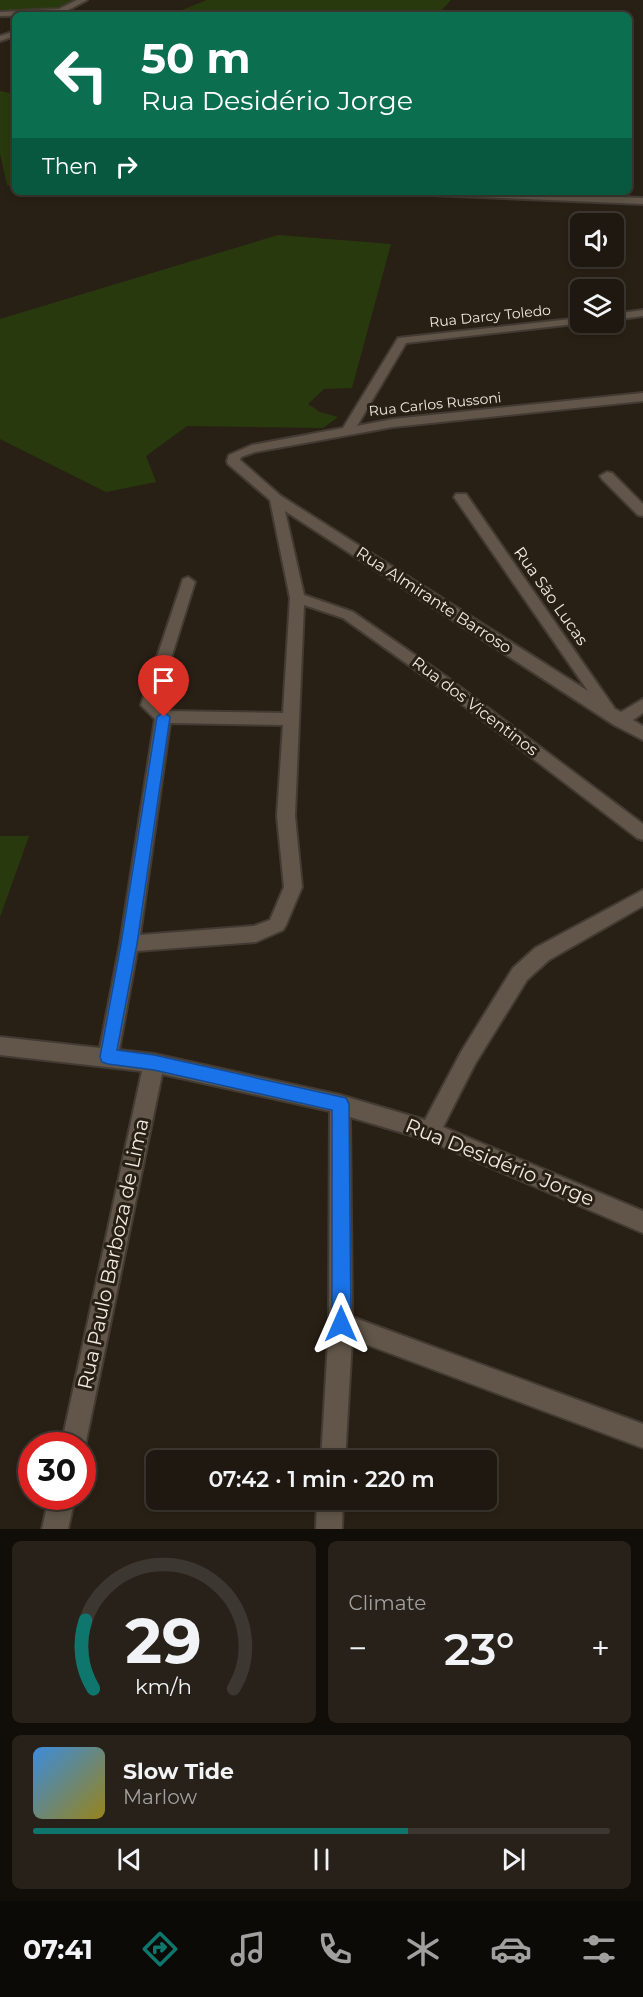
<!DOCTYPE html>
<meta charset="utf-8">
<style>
body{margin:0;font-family:Montserrat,sans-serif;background:#272119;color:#f1f3f6;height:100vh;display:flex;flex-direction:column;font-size:22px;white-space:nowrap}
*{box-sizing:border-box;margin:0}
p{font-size:20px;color:#a1a09f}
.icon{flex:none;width:33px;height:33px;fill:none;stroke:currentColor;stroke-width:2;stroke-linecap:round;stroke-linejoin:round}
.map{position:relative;height:1529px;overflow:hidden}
.sheet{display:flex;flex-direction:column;gap:12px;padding:12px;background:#110d09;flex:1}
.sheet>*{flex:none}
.banner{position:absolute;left:12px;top:12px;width:620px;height:183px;border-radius:9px;box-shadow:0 3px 9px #0003,0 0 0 2px #3c3730;background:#0b6e4f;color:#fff;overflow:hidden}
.tools{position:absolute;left:570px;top:213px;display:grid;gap:12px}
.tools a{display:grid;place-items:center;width:54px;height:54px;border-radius:9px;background:#1f1810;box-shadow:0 3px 9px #0003,0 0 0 2px #3c3730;font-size:30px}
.speed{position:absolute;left:18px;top:1432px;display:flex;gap:12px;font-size:30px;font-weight:700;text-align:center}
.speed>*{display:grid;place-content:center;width:78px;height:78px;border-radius:50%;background:#1f1810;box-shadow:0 3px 9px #0003,0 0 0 2px #3c3730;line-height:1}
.speed .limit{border:9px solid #d22;background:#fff;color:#111}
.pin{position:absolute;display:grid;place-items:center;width:51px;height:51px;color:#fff;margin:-62px -26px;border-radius:50% 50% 50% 0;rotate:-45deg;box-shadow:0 0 6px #0007}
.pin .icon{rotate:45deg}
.me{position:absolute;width:66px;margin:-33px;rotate:0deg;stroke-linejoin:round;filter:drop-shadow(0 0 4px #0008)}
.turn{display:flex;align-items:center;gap:21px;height:126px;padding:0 30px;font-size:27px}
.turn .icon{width:78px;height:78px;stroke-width:2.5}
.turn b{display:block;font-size:42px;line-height:51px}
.then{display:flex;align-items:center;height:57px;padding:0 30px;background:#0003;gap:12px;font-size:22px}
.big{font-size:45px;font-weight:600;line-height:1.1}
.sheet .card{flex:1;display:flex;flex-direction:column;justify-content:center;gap:9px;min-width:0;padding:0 21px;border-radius:9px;background:#272119}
.sheet .dial{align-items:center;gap:0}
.dial svg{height:156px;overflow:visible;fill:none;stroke:#3c3730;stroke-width:7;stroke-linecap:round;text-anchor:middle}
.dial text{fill:#f1f3f6;stroke:none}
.song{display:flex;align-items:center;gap:18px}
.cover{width:72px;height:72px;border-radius:9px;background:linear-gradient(135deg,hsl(210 70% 55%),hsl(50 70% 35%))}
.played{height:6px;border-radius:3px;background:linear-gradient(90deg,#0f766e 65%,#3c3730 65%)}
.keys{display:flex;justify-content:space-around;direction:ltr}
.heat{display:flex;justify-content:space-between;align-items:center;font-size:33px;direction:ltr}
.sheet .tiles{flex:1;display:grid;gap:12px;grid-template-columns:1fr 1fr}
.card:last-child{grid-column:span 2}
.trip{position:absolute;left:146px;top:1450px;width:351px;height:60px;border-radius:9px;background:#1f1810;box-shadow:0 3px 9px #0003,0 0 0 2px #3c3730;font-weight:600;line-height:60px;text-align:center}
.menu{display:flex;height:96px;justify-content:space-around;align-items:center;background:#0c0a06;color:#a1a09f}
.menu .icon{width:42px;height:42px}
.menu .active{color:#0f766e}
.menu b{font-size:27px;color:#f1f3f6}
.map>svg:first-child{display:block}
.green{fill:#29390e}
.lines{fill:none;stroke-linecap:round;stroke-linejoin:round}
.minor-casing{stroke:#433b33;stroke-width:4}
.minor{fill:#615649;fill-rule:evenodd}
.route{fill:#1a73e8;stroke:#114b97;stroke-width:1.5}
.labels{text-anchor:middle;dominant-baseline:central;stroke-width:6;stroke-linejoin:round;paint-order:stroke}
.far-street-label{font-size:14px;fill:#efe9e1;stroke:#292015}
.street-label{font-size:16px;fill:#efe9e1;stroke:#292015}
.near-street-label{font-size:20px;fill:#efe9e1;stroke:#292015}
</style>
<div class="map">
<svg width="643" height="1529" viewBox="0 0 643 1529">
<rect width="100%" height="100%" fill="#292015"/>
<g class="green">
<path d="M0,0H77L50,10L0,12Z"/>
<path d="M207,0H451L437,15H207L177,12Z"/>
<path d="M0,91L15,94V187L7,185L0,153Z"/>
<path d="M278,235L391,244L352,388L324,389L308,404L320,412L338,417L323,428L187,426L146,456L156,482L106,492L0,439V319Z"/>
<path d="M0,836H29L0,917Z"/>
</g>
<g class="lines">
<defs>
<g id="minor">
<path d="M77,0H87L59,15L0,16V12L59,9Z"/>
<path d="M15,31V36L0,41V36Z"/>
<path d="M427,192H501L643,198V204L432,195Z"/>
<path d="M643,310V316L614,320V314Z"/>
<path d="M580,318V322L584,323L406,343L357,426L393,419L643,393V401L393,427L255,452L241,457L240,460L281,496L588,691L454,497L456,494H466L615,709L621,712L643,699V713L633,720L643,726V740L614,725L285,511L304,595L353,612L448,678L643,824V840L637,838L438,686L343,618L304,605L295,816L302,887L286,925L283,930L256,942L137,951L119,1050L154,1054L340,1095L425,1120L461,1052L513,968L535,948L643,890V906L549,960L527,980L475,1064L443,1127L643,1211V1233L427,1140L350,1117L352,1317L643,1424V1448L352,1339L345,1461H321L329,1324L330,1111L162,1074L85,1446L82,1453V1446H61L142,1071L0,1055V1037L100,1048L120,944L155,719L141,705L183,579L188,577L195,582L157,703L167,711L283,713L290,598L270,500L228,464L227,461L229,455L252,445L343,428L398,338ZM170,723L283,725L277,816L284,887L270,920L254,926L140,935Z"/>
<path d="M607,472L612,473L643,504V516L638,515L602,479L600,476Z"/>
<path d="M49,1497H75L68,1529H42Z"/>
<path d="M317,1500H343L342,1529H316Z"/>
</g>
</defs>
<use href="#minor" class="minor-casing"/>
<use href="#minor" class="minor"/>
</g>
<path class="route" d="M164,712L170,717L137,944L117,1050L154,1055L346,1098L349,1104L351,1324L348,1331L341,1334L334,1331L332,1324V1110L154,1070L108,1064L102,1062L100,1057L121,944L157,717Z"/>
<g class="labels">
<g class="far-street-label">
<text transform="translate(490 316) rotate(-6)">Rua Darcy Toledo</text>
<text transform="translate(435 404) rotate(-6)">Rua Carlos Russoni</text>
</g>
<g class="street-label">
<text transform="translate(551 596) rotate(55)">Rua São Lucas</text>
<text transform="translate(434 600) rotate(33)">Rua Almirante Barroso</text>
<text transform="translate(475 706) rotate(37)">Rua dos Vicentinos</text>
</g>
<g class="near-street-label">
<text transform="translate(500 1162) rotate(22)">Rua Desidério Jorge</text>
<text transform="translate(113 1254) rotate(-78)">Rua Paulo Barboza de Lima</text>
</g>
</g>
</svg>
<div class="tools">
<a><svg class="icon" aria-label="sound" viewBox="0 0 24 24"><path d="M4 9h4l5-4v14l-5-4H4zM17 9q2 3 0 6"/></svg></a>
<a><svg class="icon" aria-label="layers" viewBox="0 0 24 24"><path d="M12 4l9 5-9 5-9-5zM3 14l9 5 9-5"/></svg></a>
</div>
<div class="speed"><div class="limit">30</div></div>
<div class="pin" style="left:164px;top:717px;background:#d93025"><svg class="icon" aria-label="arrive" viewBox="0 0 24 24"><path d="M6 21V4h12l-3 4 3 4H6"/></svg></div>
<svg class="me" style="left:341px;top:1324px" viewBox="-20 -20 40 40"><path d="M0-17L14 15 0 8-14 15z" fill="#1a73e8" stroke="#fff" stroke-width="4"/></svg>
<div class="trip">07:42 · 1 min · 220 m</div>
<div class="banner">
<div class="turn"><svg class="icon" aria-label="left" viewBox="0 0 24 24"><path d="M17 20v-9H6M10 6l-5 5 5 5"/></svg><div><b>50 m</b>Rua Desidério Jorge</div></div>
<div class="then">Then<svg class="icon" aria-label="right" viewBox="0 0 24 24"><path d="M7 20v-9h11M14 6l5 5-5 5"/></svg></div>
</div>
</div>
<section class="sheet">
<div class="tiles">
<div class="card dial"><svg viewBox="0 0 100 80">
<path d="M14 69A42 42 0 1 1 86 69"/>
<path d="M14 69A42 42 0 0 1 10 34" stroke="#0f766e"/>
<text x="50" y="56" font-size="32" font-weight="700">29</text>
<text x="50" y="72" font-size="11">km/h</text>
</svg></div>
<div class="card"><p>Climate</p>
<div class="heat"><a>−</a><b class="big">23°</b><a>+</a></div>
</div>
<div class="card">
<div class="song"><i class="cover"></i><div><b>Slow Tide</b><p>Marlow</p></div></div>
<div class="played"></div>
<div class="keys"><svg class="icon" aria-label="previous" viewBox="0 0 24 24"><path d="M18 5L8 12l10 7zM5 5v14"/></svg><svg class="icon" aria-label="pause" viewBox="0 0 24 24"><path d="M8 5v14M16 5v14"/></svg><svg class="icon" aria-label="next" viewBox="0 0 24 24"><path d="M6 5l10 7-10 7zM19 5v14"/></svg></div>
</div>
</div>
</section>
<nav class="menu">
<b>07:41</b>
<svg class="icon active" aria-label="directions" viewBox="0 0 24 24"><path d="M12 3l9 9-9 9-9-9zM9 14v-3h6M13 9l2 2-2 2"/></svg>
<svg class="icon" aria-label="music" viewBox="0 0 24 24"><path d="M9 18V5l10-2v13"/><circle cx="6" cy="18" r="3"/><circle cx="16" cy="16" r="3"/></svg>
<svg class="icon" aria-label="phone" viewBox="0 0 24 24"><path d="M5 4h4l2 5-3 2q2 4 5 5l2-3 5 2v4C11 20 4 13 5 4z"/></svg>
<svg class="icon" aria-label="climate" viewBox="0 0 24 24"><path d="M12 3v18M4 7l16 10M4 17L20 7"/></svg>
<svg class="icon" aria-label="car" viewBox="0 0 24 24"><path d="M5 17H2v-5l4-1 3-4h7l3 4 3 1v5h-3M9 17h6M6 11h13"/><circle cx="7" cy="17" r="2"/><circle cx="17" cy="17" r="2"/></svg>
<svg class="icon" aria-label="filters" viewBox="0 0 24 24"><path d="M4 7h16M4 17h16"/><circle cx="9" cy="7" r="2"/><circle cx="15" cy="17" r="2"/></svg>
</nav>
